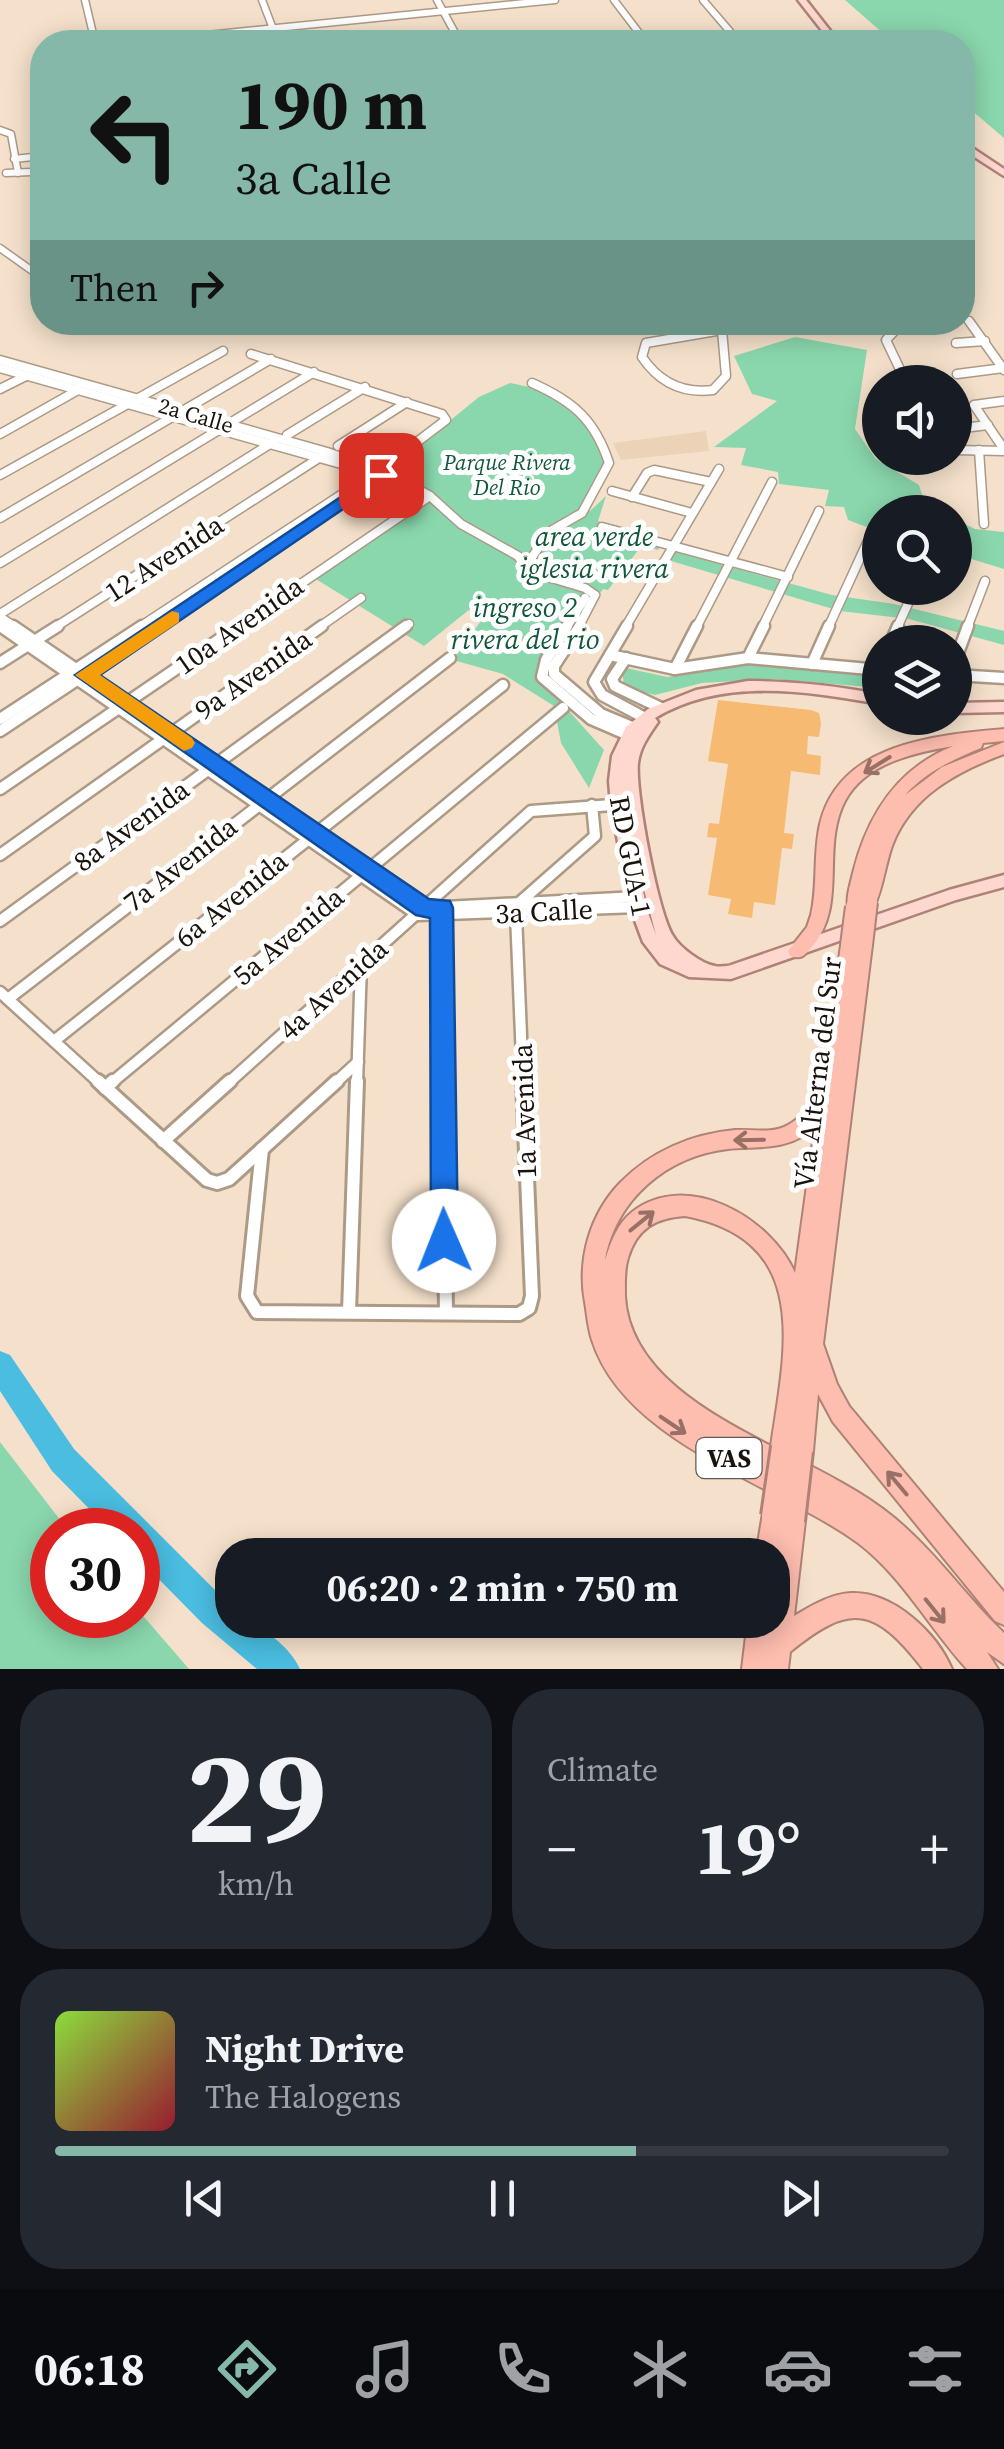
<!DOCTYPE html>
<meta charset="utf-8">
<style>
body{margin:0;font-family:"Source Serif 4",serif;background:#242831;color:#f1f3f6;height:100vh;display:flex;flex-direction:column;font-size:38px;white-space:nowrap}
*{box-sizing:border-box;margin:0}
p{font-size:32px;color:#9ea1a6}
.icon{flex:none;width:55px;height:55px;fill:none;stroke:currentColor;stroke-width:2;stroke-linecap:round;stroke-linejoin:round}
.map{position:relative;height:1669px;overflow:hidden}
.details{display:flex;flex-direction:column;gap:20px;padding:20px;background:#0d0f14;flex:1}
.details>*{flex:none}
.banner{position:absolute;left:30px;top:30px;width:945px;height:305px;border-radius:40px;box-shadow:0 5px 25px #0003;background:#85b8a9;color:#111;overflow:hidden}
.fabs{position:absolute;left:862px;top:365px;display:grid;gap:20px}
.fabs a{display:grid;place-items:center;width:110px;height:110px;border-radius:50%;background:#171b24;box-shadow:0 5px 25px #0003;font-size:50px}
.speed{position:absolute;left:30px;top:1508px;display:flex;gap:20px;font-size:50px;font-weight:700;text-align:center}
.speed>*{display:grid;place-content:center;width:130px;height:130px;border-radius:50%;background:#171b24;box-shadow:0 5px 25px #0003;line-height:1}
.speed .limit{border:15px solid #d22;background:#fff;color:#111}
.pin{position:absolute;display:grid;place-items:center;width:85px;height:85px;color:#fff;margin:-42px;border-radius:20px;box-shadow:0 5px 15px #0006}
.me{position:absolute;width:110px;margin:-55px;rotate:359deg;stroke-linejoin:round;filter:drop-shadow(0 0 8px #0008)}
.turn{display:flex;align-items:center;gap:35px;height:210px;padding:0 40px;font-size:45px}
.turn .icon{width:130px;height:130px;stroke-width:2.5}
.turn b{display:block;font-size:70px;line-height:85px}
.then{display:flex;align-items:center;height:95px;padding:0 40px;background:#0003;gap:20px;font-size:38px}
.big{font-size:75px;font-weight:700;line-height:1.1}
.details .tile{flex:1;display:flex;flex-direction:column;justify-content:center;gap:15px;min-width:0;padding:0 35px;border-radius:40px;background:#242831}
.details .dial{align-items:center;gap:0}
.dial b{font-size:130px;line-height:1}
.song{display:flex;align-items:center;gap:30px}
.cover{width:120px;height:120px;border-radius:15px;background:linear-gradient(135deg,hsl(90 70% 55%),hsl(350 70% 35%))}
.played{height:10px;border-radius:5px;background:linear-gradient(90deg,#85b8a9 65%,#363941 65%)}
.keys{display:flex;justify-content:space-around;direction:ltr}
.heat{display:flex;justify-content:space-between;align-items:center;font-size:55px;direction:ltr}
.details .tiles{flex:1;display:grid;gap:20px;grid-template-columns:1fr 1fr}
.tile:last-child{grid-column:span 2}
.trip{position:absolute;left:215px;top:1538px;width:575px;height:100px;border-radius:40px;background:#171b24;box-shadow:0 5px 25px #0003;font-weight:700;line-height:100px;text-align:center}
.dock{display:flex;height:160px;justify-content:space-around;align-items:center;background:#090b0e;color:#9ea1a6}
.dock .icon{width:70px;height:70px}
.dock .current{color:#85b8a9}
.dock b{font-size:45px;color:#f1f3f6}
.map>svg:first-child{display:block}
.built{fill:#ecd3b8}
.green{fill:#8ad7ad}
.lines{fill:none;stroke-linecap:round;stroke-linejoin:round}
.river{fill:#4abde0;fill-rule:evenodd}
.building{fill:#f7ba72}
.street-far3-casing{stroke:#ad9a86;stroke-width:9}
.street-far2-casing{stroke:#ad9a86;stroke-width:11}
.street-far1-casing{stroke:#ad9a86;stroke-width:15}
.street-casing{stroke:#ad9a86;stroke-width:18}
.primary-casing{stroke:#ae8276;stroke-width:5}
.highway-casing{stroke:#ae8276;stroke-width:4}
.street-far3{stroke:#fff;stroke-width:6}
.street-far2{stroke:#fff;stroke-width:8}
.street-far1{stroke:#fff;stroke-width:10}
.street{stroke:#fff;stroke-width:12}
.primary{fill:#fed7cf;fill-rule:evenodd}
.highway{fill:#fdbdaf;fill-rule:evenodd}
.highway-bridge-far1-casing{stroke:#ae8276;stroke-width:22;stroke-linecap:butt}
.highway-bridge-casing{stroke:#ae8276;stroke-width:28;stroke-linecap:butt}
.highway-bridge-far1{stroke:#fdbdaf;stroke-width:18}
.highway-bridge{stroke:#fdbdaf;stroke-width:22}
.oneway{stroke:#977066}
.route{fill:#1a73e8;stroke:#114b97;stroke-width:2.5}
.slow{fill:#f59e0b}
.labels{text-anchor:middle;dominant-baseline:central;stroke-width:10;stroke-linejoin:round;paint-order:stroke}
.far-street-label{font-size:22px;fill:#1a130c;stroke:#fff}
.far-park-label{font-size:22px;font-style:italic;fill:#105839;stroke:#fff}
.shield{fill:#fff;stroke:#5f5a55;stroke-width:2.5}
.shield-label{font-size:25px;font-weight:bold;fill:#1a130c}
.park-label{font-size:28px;font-style:italic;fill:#105839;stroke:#fff}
.street-label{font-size:28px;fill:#1a130c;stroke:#fff}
</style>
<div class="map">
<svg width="1004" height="1669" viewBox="0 0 1004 1669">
<rect width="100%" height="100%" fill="#f5e1cb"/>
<path class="built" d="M706,431L709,451L621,460L613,443Z"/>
<g class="green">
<path d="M845,0H1004V138L963,103L962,42H893Z"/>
<path d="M795,337L867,350L855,429L876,459L919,485L925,504L943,512H880V532L848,520L844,507L825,506L829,490L779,484L778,472L741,465L746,448L714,447L777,401L752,394L734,356Z"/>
<path d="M510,383C530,387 559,392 577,404C595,417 612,452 605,474C600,490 585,507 573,518L590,511L606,496L598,521L664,539L658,550L642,545L608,590L603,589L541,680L604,750L589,788L561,743L554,706L503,674L453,660L495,601L485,597L424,646L311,576L432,497L391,474L394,466L479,397Z"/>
<path d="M955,519L975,529L1004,532V569L955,554Z"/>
<path d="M672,551L832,595L894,604L1004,631V645L909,619L840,611L671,561Z"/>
<path d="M747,665L880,670V688L773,679L702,683L655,695L624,687L622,667L667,677Z"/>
<path d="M0,1442L68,1530H52V1615H138V1610L189,1669H0Z"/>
</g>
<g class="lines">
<path class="river" d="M0,1351L10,1355L74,1449L232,1607V1620C257,1620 290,1646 300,1669H257L202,1623L138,1558V1530H110L52,1471L0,1391Z"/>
</g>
<path class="building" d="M718,700L811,710L819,713L821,723L819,737L808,736L807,754L821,756L820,775L791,771L784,833L794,834L792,849L782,848L775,905L754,902L752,918L728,914L731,899L708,895L717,838L707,837L709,823L719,824L728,764L708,761Z"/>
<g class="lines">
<defs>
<g id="street-far3">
<path d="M85,0L95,42"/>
<path d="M262,0L278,42"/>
<path d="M437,0L460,42"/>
<path d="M614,0L646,42"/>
<path d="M703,0L739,42"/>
<path d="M598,38L601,42"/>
<path d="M138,42L555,0"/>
<path d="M0,130L11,134L18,173"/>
<path d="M14,159L42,156"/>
<path d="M6,173L31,172"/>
<path d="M0,248L38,275"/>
</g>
<g id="street-far2">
<path d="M35,273L42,278"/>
<path d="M969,321L1004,370"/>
<path d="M720,322L722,330"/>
<path d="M903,322L886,340L906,382"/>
<path d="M722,330L726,376L713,390C682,394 659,382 642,357L646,343Z"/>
<path d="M956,343L985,341"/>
<path d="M0,360L327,452L391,474L430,496L461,524L518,556L528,571L585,588L595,595"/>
<path d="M0,368L341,464"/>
<path d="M957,374L1004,368"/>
<path d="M0,389L26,376"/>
<path d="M876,425L880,421"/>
<path d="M955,429L988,425"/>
<path d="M0,434L78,390"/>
<path d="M287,435L365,387"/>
<path d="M1001,445L974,405L1004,401"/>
<path d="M338,446L407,402"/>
<path d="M955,450L1004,451"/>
<path d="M979,450L984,524"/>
<path d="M0,475L223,351"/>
<path d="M612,491L692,513"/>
<path d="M632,497L647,473L654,470L711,482"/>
<path d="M0,518L271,359"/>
<path d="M602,527L788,577"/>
<path d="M0,563L314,372"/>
<path d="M524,569L549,532L582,513L609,463C595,420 573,401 532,383"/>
<path d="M0,614L273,442"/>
<path d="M0,617L17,628"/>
<path d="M0,626L3,628"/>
<path d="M54,628L322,456"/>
<path d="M138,628L388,464L446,420L442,414L251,354"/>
<path d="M154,628L356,494L385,469"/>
<path d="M236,628L430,496"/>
<path d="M318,628L361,598"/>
<path d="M403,628L409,624"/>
<path d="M566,628L585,598"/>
<path d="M578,628L595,595"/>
<path d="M625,628L719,469"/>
<path d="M696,628L772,482"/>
<path d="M762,628L819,511"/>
<path d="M828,628L867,543"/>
<path d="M897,628L915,588"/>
<path d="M967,628L985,581"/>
</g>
<g id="street-far1">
<path d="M0,626L418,915L638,907"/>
<path d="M13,626L425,908L637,897"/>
<path d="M567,626L546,660L542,677L591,719L635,738"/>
<path d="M580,626L554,666V674L601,714L637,729"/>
<path d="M627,626L594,682L602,695L645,718"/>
<path d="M891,642L898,626"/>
<path d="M610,655L675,669L748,658L880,670"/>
<path d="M626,658L612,679L615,686L661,708"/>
<path d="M748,658L764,626"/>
<path d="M955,661L968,626"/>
<path d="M0,663L58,626"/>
<path d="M812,664L829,626"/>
<path d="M675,669L697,626"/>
<path d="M955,675L1004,678"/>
<path d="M0,719L142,626"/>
<path d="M0,731L158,626"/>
<path d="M0,789L239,626"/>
<path d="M0,855L322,626"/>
<path d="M441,909L443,1084"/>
<path d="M0,921L406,626"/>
<path d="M0,992L101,1084"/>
<path d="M8,999L450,658"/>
<path d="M54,1041L503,685"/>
<path d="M110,1084L563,708"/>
<path d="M227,1084L531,811L612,805"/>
<path d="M334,1084L358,1062"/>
<path d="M357,1084L361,964"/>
<path d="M523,1084L516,914L519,903L595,836L592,805"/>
</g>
<g id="street">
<path d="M98,1081L207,1180L217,1183L229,1179L337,1081"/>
<path d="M443,1081L446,1313"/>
<path d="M105,1088L113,1081"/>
<path d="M163,1141L230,1081"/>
<path d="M262,1149L247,1296L257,1312L519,1314L529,1308L532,1296L523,1081"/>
<path d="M349,1312L357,1081"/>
</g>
<g id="primary">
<path d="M798,0H806L839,42H831Z"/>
<path d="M962,141L1004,169V176L962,149Z"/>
<path d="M748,681C793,681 836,686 880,694V704C806,691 723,677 655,718L658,722C649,735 640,747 638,763C635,792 658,912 673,936C680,948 702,964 715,966C717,967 730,966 731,965L949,890L1004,875V887L956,900L731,979L689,977L660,964L643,942L631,910L611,805L609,781L612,756L626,727L648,709L696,690ZM637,863L656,935L647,910Z"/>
<path d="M1004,702V712L955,713V703Z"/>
</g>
<g id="highway">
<path d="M1004,729V741L983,743L981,748C952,760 926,772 905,795L942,767L1004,742V754C956,772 911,796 892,846C885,866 883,888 874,907L864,908L855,914L849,912C845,900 850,886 853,873C867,816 896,769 953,746C914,753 865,763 845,801C820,849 849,907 810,949C803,957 801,959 790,956L788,951L807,927L811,915C818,885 813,854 820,824C839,743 936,735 1004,729Z"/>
<path d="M850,938L870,940L872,945L823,1344L837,1384L849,1406L1004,1592V1625L995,1621L833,1422L818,1394L813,1451L809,1459L803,1462C840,1481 878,1501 908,1530C943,1562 970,1601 1004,1633V1664L987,1652L998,1669H967C930,1629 902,1576 858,1543C776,1483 625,1444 592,1340C588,1328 587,1314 585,1302C577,1260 590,1214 620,1183C651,1151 692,1134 735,1130C752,1129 773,1134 788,1125C801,1118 811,1105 820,1093L841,945L843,940ZM815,1127L795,1273C771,1218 687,1169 632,1212C617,1224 611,1242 605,1260C616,1199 667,1156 728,1149C761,1146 789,1151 815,1127ZM685,1216C813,1240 785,1350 771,1446C712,1415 629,1372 625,1296C625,1283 624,1271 628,1258C637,1228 656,1218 685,1216Z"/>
<path d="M773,1504L782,1507L784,1513L793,1509L802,1512L805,1521L794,1616C811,1606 830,1594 851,1593C893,1591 937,1633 952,1669H923C875,1607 851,1602 790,1652L788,1669H742L748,1620H772L775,1564L772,1565V1555H756L764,1507Z"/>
</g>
</defs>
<use href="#street-far3" class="street-far3-casing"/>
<use href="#street-far2" class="street-far2-casing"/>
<use href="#street-far1" class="street-far1-casing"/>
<use href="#street" class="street-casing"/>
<use href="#primary" class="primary-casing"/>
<use href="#highway" class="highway-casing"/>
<use href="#street-far3" class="street-far3"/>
<use href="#street-far2" class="street-far2"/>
<use href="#street-far1" class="street-far1"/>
<use href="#street" class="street"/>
<use href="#primary" class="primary"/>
<use href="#highway" class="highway"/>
<defs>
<g id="highway-bridge-far1">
<path d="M850,945L855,907"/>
<path d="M863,945L868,902"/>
</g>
<g id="highway-bridge">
<path d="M773,1516L783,1447"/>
<path d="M793,1521L801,1451"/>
</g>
</defs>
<use href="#highway-bridge-far1" class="highway-bridge-far1-casing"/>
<use href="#highway-bridge" class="highway-bridge-casing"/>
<use href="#highway-bridge-far1" class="highway-bridge-far1"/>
<use href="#highway-bridge" class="highway-bridge"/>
</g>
<defs><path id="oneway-shaft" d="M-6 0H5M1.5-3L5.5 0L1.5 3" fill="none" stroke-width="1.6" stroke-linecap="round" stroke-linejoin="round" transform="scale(2.5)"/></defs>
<g class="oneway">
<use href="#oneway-shaft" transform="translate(877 765) rotate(148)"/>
<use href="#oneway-shaft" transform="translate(749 1140) rotate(179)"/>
<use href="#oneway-shaft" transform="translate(642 1221) rotate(-39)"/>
<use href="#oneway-shaft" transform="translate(673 1425) rotate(34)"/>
<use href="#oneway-shaft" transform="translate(897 1483) rotate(-130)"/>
<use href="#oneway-shaft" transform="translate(935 1611) rotate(51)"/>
</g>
<path class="route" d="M381,470L387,471V479L100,675L429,899L450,901L453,908L458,1241L454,1250L444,1254L435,1250L431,1241L430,918L416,915L75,675Z"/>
<path class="slow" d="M172,611L179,613V622L100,675L192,738L195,743L192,748L184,751L75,675Z"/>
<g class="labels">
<g class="far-street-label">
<text transform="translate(196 415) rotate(16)">2a Calle</text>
</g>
<g class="far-park-label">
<text x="507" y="462">Parque Rivera<tspan x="507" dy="25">Del Rio</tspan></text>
</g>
<rect class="shield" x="696.5" y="1438" width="65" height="40" rx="8"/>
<g class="shield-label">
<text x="729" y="1458">VAS</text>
</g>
<g class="park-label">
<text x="594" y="536">area verde<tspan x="594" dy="32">iglesia rivera</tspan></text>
<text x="525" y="607">ingreso 2<tspan x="525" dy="32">rivera del rio</tspan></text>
</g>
<g class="street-label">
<text transform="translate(164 558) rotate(-33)">12 Avenida</text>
<text transform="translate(239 625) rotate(-35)">10a Avenida</text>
<text transform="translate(253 674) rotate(-35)">9a Avenida</text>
<text transform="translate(131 825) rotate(-36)">8a Avenida</text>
<text transform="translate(631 856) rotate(79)">RD GUA-1</text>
<text transform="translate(180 864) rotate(-38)">7a Avenida</text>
<text transform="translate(231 899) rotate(-39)">6a Avenida</text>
<text transform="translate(544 911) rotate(-3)">3a Calle</text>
<text transform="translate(288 936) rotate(-40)">5a Avenida</text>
<text transform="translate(333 989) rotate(-42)">4a Avenida</text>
<text transform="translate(817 1073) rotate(-83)">Vía Alterna del Sur</text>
<text transform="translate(524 1111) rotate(-92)">1a Avenida</text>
</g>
</g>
</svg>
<div class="fabs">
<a><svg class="icon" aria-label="sound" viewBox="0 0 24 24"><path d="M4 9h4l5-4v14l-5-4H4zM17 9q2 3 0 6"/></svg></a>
<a><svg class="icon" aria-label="search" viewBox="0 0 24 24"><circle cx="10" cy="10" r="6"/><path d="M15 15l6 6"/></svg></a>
<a><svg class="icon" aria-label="layers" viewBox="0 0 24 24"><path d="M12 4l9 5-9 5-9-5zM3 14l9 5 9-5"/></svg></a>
</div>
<div class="speed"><div class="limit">30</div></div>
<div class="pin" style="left:381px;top:475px;background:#d93025"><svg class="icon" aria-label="arrive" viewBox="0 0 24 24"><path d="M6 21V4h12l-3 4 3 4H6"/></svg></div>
<svg class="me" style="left:444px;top:1241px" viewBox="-20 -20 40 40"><circle r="19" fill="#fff"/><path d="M0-13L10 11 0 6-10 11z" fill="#1a73e8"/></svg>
<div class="trip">06:20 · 2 min · 750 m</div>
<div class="banner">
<div class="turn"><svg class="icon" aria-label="left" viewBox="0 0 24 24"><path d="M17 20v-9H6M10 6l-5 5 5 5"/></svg><div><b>190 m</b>3a Calle</div></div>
<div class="then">Then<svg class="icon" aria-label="right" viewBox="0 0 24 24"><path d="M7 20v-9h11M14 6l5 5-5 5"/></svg></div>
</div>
</div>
<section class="details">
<div class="tiles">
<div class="tile dial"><b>29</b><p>km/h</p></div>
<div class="tile"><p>Climate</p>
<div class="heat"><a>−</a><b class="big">19°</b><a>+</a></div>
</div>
<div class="tile">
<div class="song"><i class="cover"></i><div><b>Night Drive</b><p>The Halogens</p></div></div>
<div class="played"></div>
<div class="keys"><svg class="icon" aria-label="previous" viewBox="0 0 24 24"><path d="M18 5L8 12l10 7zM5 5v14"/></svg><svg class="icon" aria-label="pause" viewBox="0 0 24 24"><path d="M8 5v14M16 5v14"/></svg><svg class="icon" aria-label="next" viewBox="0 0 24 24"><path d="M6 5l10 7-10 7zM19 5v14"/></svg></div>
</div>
</div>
</section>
<nav class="dock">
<b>06:18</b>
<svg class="icon current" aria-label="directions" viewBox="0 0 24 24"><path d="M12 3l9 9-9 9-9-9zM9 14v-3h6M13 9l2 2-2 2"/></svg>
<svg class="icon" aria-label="music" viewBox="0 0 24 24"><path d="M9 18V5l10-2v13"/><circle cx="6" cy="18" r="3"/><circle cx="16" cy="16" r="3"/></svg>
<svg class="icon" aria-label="phone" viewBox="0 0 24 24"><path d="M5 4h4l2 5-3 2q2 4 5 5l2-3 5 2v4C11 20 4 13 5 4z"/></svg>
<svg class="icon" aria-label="climate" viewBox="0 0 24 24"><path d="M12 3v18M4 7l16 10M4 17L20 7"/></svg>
<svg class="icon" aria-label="car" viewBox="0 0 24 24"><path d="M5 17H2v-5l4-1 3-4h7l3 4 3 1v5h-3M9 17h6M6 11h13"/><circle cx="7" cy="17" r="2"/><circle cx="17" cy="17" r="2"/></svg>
<svg class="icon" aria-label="filters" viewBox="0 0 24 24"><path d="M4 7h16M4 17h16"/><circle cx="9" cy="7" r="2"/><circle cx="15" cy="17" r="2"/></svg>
</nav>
